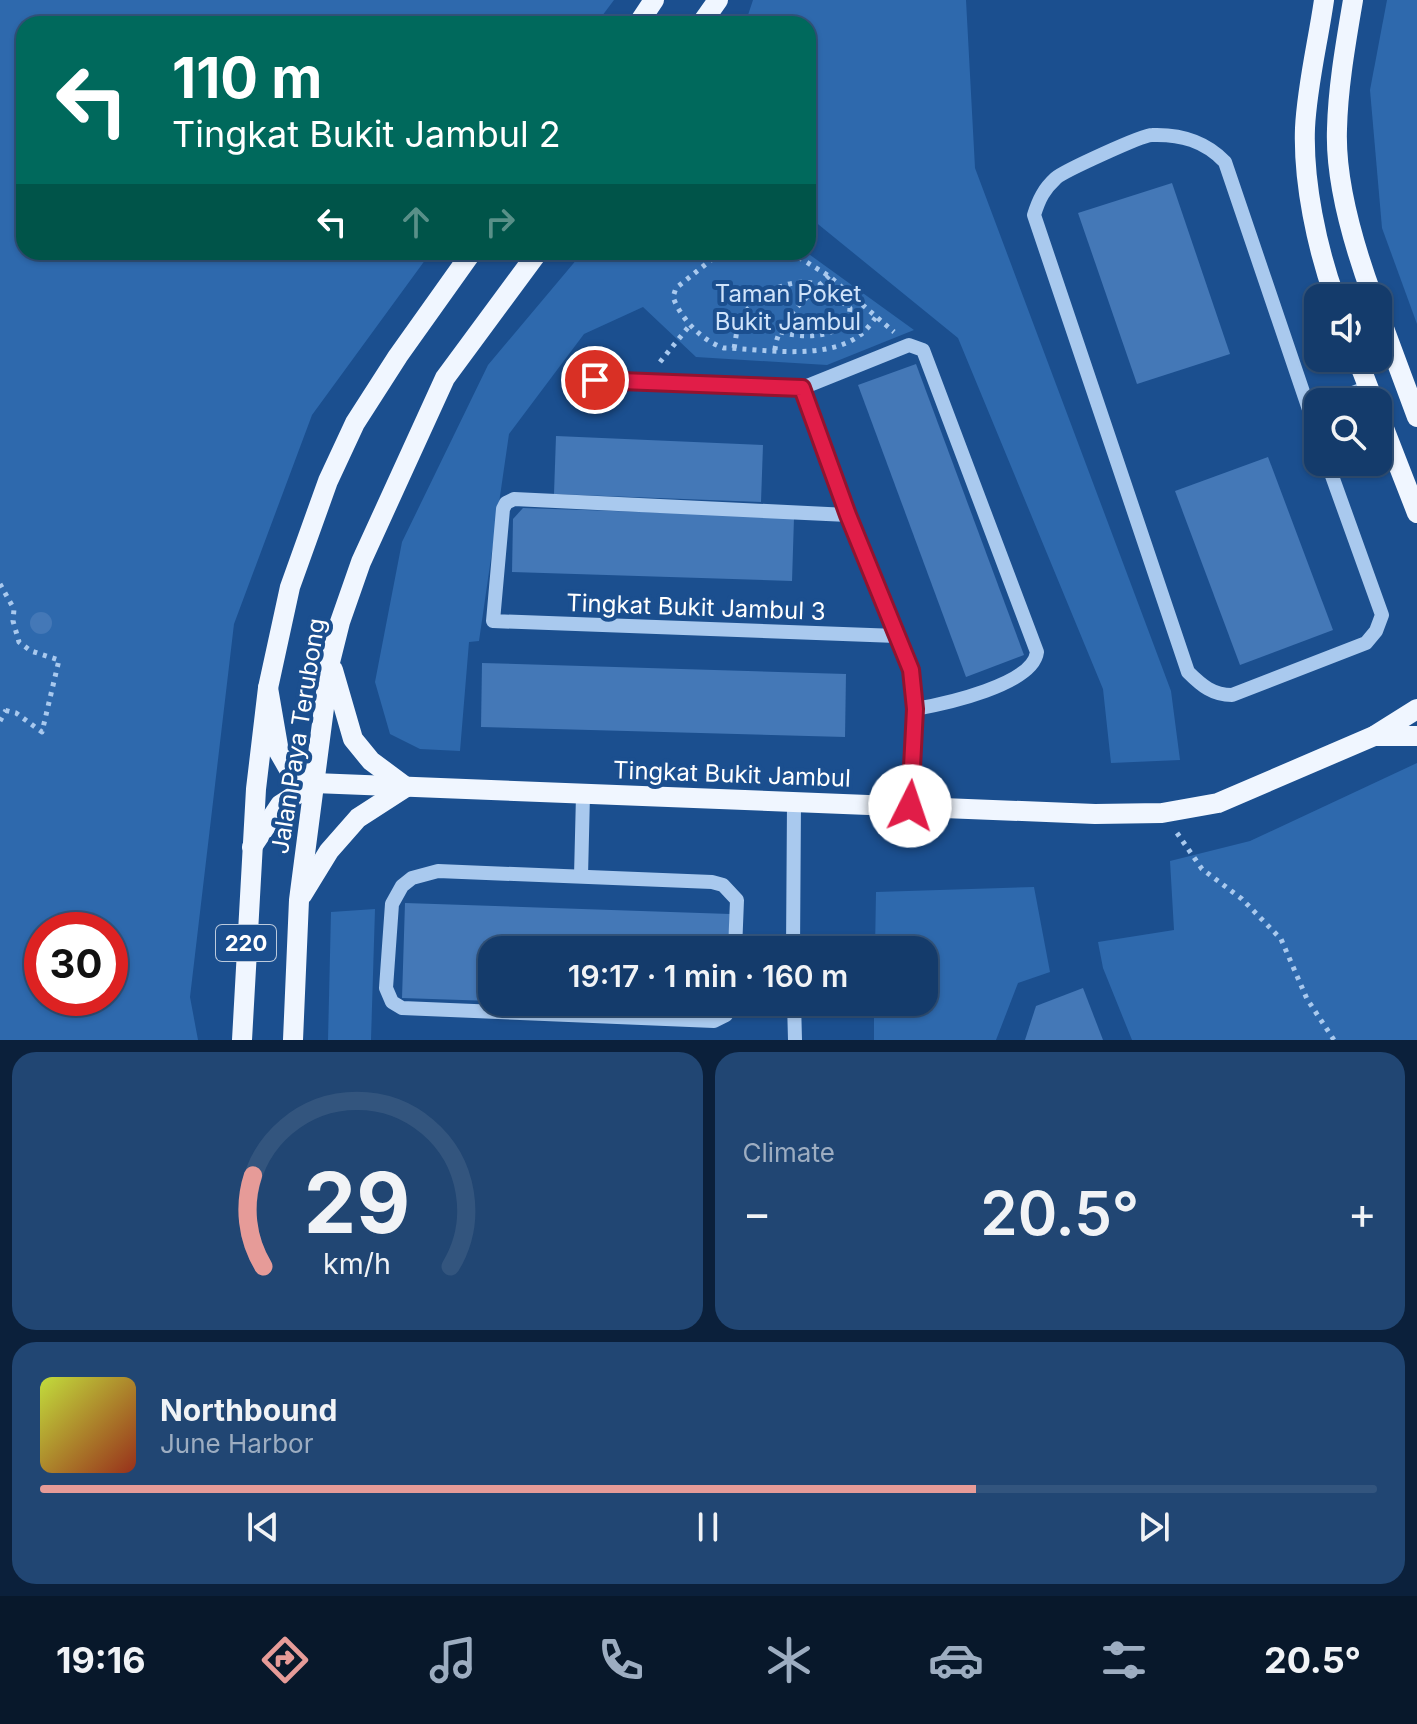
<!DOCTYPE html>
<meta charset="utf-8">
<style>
body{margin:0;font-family:Inter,sans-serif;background:#214673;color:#f1f3f6;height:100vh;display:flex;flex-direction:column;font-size:30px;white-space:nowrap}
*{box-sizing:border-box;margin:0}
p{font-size:26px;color:#9dadc1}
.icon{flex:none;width:44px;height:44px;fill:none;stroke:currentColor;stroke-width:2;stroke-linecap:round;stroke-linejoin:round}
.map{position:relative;height:1040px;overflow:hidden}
.details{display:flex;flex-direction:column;gap:12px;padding:12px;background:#0b203b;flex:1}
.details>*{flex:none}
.hud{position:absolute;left:16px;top:16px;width:800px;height:244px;border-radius:24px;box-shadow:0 2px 6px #0004,0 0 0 2px #33557e;background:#00695c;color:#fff;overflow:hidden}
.controls{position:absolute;left:1304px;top:284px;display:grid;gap:16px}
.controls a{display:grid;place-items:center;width:88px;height:88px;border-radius:16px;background:#143b6b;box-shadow:0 2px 6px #0004,0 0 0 2px #33557e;font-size:40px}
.speed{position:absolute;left:24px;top:912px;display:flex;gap:16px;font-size:40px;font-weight:700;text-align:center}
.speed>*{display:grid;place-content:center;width:104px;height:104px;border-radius:50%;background:#143b6b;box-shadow:0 2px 6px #0004,0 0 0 2px #33557e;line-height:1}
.speed .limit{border:12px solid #d22;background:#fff;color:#111}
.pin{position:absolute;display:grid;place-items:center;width:68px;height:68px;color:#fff;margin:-34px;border:4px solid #fff;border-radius:50%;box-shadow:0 2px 8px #0007}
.me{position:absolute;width:88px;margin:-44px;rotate:4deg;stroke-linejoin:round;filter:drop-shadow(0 0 6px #0008)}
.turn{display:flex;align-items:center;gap:28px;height:168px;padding:0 24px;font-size:36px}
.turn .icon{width:104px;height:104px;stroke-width:2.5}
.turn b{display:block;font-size:56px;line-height:68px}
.lanes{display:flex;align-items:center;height:76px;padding:0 24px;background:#0003;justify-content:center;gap:40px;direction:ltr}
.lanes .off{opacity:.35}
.big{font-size:60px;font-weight:600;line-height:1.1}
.details .card{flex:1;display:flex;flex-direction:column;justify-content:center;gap:12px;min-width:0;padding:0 28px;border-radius:24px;background:#214673}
.details .dial{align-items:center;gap:0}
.dial svg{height:208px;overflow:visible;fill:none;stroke:#33557e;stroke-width:7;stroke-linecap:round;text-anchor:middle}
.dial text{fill:#f1f3f6;stroke:none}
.song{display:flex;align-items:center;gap:24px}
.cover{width:96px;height:96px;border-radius:12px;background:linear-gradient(135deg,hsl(70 70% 55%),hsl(10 70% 35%))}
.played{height:8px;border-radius:4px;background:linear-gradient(90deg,#e69b98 70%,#33557e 70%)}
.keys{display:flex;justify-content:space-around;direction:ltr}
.heat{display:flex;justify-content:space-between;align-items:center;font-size:44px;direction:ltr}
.details .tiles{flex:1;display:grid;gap:12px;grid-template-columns:1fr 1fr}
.card:last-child{grid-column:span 2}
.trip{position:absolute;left:478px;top:936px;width:460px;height:80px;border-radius:24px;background:#143b6b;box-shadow:0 2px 6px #0004,0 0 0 2px #33557e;font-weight:600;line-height:80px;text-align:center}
.tab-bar{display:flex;height:128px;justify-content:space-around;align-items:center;background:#08182b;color:#9dadc1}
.tab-bar .icon{width:56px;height:56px}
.tab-bar .active{color:#e69b98}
.tab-bar b{font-size:36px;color:#f1f3f6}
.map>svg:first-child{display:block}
.green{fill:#2e69ad;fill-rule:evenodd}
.building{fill:#4478b7}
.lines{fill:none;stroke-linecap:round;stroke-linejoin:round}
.path{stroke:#a9c9ee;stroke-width:5;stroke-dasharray:4 6;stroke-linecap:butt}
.minor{stroke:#a9c9ee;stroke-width:14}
.major{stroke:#f0f6ff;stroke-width:20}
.route-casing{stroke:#92132f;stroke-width:20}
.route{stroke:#e11d48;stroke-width:14}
.labels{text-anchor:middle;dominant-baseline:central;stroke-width:8;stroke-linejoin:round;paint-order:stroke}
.shield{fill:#1b4f8f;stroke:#bbcadd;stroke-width:2}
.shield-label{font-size:22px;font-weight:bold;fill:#fff}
.park-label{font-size:24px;fill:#cfe3fa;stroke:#1b4f8f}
.street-label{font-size:24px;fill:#fff;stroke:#1b4f8f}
</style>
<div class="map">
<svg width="1417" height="1040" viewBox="0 0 1417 1040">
<rect width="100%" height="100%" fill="#1b4f8f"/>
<g class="green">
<path d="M0,0H614L596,24H24V252H431L312,415L234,624L190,997L198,1040H0ZM110,930V998H42V930Z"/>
<path d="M753,0H966L975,168L1171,691L1180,760L1111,763L1103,689L958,338L808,216V24H745Z"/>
<path d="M1387,0H1417V324L1382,228L1370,90Z"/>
<path d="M583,252H806L914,330L827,365L696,357L643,307L584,334L509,434L479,641L469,642L460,751L420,749L390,734L375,682L402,542L488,365Z"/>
<path d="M1417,763V1040H1132L1103,968L1098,942L1174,930L1170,861L1250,841Z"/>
<path d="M1034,887L1050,972L1018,983L996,1040H874V1002H924V950H875L876,892Z"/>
<path d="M375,909L371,1040H328L331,912Z"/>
</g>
<g class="building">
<path d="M1172,183L1230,354L1137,384L1078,213Z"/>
<path d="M916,364L1024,655L966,677L858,385Z"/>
<path d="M556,436L763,445L761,502L554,494Z"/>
<path d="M1268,457L1333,630L1240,665L1175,491Z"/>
<path d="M523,508L794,517L792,581L512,572L513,519Z"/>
<circle cx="41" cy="623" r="11"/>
<path d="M482,663L846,674L845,737L481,727Z"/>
<path d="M405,903L730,914L728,950H492V1001L402,998Z"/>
<path d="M1083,988L1103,1040H1025L1036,1006Z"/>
<path d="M595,1002H726V1009L595,1005Z"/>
</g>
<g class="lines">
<g class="path">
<path d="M721,252L676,288L673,297C681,319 702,341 724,348C765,349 826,361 860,335C867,330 872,322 877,316"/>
<path d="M790,252L829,276L894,332"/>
<path d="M734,348C736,340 736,331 739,323C749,297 792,274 819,285C830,290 840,301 850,308C849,340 799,339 778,331"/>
<path d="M775,350C777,320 809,296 829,276"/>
<path d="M660,362L690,325"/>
<path d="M0,584L14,609L13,621L19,642L31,651L59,660L42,732L16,713L0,709"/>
<path d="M0,721L6,710"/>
<path d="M1177,833L1202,869L1242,899L1281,939L1307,999L1334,1040"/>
</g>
<g class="minor">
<path d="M570,379L802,388L909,345L923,350L1037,652C1033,685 944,704 915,709"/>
<path d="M802,388L848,515L911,670L915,698V725L910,806"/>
<path d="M1330,402L1368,387"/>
<path d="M1318,436L1225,162C1205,141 1181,134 1152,135C1142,135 1064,171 1056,178C1044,189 1039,199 1034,215L1188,672C1202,686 1213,695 1232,695L1366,643L1376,631L1382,615L1327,462"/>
<path d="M848,515L514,499L506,503L503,509L493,621L897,636"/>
<path d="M581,876L583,795"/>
<path d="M793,950L794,803"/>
<path d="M733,1002L726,1015L714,1021L402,1008L392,1002L386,988L392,904L402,886L412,878L438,871L712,882L723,885L737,900L735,950"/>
<path d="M794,1002L795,1040"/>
</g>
<g class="major">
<path d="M1324,0C1318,42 1307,86 1305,128C1303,182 1317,248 1335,298"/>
<path d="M1353,0C1346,42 1338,86 1337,129C1335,181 1355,249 1373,298"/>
<path d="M638,24L654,0"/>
<path d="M701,24L718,0"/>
<path d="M1378,312L1417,417"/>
<path d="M1357,358L1374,402"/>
<path d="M1378,413L1417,513"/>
<path d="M333,670L353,739L371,761L406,787"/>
<path d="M268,688L279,752L291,773L314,783L1095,814L1162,813L1218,803L1374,736L1417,709"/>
<path d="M1374,736H1417"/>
<path d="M252,847L280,805L314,783"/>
<path d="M302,895L329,851L358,818L406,787"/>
<path d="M242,1040L256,789L268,688L290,587L328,481L355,423L398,356L472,252"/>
<path d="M293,1040L299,900L330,662L340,622L361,562L445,378L538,252"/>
</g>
</g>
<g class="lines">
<defs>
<path id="route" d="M595,380L802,388L848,515L911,670L915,709L910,806"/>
</defs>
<use href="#route" class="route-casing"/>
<use href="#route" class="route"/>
</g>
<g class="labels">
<rect class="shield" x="216" y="925" width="60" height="36" rx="6"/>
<g class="shield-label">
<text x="246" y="943">220</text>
</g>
<g class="park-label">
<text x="788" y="293">Taman Poket<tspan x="788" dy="28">Bukit Jambul</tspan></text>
</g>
<g class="street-label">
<text transform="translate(696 607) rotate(2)">Tingkat Bukit Jambul 3</text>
<text transform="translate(298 736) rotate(-81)">Jalan Paya Terubong</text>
<text transform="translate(732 774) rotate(2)">Tingkat Bukit Jambul</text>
</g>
</g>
</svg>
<div class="controls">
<a><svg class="icon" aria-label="sound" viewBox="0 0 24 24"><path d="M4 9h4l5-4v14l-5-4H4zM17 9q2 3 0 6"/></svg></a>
<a><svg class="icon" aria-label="search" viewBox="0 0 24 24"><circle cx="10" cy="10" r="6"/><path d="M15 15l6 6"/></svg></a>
</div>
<div class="speed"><div class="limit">30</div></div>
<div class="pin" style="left:595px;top:380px;background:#d93025"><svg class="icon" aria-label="arrive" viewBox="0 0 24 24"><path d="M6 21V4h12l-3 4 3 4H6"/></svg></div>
<svg class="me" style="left:910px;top:806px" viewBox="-20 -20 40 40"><circle r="19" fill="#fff"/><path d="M0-13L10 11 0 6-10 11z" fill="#e11d48"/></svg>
<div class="trip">19:17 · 1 min · 160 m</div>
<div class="hud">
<div class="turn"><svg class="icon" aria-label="left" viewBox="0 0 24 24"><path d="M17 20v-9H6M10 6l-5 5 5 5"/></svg><div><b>110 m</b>Tingkat Bukit Jambul 2</div></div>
<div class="lanes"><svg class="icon" aria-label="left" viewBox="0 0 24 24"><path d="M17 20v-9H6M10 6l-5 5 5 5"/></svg><svg class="icon off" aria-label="ahead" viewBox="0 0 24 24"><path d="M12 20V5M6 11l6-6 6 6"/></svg><svg class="icon off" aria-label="right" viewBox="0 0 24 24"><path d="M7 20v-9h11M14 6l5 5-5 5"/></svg></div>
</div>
</div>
<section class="details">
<div class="tiles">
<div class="card dial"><svg viewBox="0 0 100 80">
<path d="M14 69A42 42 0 1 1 86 69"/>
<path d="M14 69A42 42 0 0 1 10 34" stroke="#e69b98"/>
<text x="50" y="56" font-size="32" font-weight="700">29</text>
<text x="50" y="72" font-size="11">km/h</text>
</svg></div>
<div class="card"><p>Climate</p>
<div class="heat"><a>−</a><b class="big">20.5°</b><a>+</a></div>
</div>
<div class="card">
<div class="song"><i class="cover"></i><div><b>Northbound</b><p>June Harbor</p></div></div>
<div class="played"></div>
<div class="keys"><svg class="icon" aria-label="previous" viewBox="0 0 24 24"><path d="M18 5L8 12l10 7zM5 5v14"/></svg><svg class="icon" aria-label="pause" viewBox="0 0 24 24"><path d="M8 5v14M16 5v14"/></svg><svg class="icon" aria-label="next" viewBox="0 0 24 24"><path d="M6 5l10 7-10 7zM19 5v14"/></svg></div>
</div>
</div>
</section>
<nav class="tab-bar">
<b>19:16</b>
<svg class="icon active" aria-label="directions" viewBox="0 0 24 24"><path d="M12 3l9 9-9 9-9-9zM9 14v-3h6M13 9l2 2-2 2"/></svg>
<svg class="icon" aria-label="music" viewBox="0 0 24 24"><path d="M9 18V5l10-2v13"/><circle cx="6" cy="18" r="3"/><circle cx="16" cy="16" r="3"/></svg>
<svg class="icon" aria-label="phone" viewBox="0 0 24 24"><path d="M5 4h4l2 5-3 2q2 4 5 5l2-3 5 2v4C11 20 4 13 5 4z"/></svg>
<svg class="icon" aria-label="climate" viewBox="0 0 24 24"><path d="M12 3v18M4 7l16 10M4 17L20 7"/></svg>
<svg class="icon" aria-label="car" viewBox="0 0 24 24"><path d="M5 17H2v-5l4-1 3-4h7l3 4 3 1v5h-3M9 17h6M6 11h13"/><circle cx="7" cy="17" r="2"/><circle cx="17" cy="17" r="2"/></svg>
<svg class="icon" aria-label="filters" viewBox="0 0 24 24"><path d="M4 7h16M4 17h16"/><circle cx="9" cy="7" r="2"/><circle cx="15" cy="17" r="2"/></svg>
<b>20.5°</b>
</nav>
